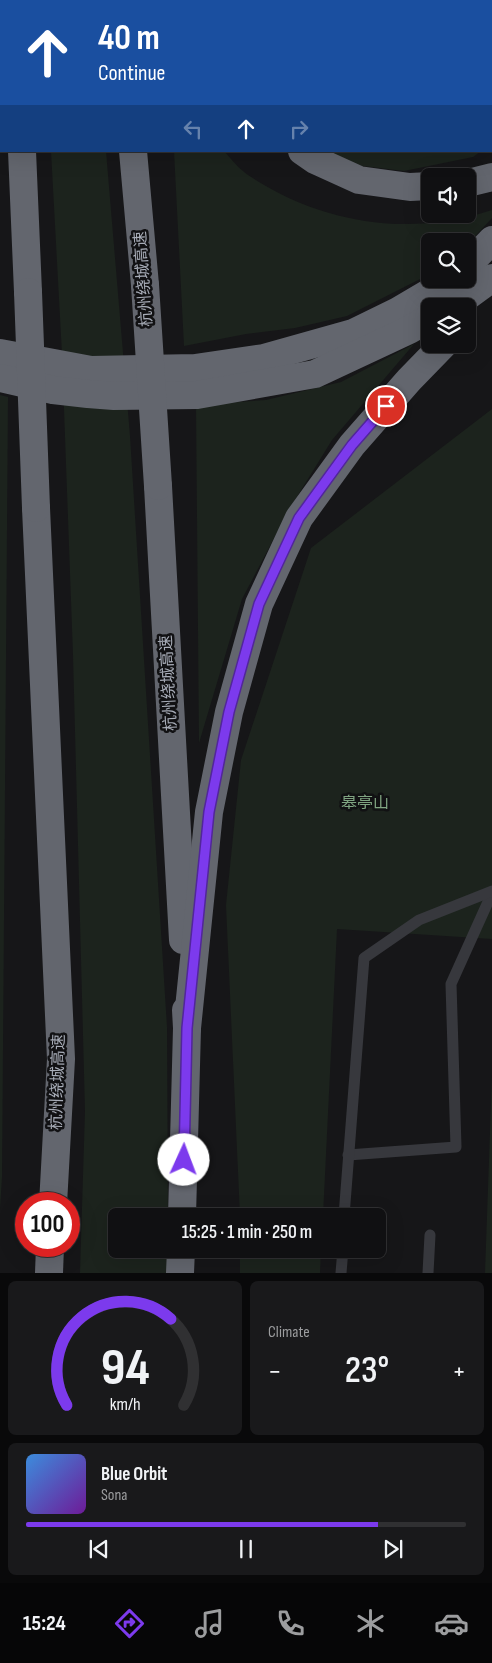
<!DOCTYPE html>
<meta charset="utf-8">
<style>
body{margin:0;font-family:"Sofia Sans Condensed","Noto Sans SC",sans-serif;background:#19191b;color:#f1f3f6;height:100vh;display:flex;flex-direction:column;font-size:19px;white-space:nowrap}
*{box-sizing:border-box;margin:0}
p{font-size:16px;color:#9c9d9f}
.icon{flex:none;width:28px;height:28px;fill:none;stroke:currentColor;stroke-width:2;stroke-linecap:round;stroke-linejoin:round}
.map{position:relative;height:1273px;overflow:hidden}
.panel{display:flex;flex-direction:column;gap:8px;padding:8px;background:#09090a;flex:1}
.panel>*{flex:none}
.top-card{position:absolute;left:0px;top:0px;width:492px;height:152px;box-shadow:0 5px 20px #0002,0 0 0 1px #303032;background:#1a4fa0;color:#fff;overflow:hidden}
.controls{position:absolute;left:421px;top:168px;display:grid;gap:10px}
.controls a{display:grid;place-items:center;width:55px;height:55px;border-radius:8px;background:#101012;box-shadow:0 5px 20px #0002,0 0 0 1px #303032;font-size:25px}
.speed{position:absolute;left:15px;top:1192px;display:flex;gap:10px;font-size:25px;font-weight:700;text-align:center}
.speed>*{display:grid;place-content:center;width:65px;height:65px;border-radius:50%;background:#101012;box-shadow:0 5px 20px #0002,0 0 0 1px #303032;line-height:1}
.speed .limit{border:8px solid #d22;background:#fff;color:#111}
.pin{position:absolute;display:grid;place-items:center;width:42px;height:42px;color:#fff;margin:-21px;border:2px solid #fff;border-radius:50%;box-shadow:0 1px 5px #0007}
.me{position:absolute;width:55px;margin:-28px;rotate:2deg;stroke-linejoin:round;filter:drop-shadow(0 0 4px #0008)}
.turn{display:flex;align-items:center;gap:18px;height:105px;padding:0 15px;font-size:22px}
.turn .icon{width:65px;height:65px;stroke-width:2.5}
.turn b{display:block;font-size:35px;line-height:42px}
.lanes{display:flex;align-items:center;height:48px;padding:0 15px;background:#0003;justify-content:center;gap:25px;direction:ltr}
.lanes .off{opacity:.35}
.big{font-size:38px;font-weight:600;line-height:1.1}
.panel .widget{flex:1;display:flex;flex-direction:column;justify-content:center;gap:8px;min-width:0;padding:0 18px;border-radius:8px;background:#19191b}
.panel .dial{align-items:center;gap:0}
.dial svg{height:130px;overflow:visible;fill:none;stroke:#303032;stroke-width:7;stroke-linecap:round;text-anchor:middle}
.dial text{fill:#f1f3f6;stroke:none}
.song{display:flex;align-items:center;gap:15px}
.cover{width:60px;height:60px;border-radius:8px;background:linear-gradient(135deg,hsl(210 70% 55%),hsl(280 70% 35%))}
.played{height:5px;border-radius:2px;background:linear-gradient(90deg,#7c3aed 80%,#303032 80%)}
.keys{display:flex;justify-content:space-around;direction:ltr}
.heat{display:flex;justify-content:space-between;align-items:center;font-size:28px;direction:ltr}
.panel .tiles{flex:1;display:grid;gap:8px;grid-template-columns:1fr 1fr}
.widget:last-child{grid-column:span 2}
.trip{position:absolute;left:108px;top:1208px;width:278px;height:50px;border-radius:8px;background:#101012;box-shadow:0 5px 20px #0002,0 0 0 1px #303032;font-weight:600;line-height:50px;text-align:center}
.menu{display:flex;height:80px;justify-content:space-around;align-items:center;background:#060607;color:#9c9d9f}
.menu .icon{width:35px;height:35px}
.menu .on{color:#7c3aed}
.menu b{font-size:22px;color:#f1f3f6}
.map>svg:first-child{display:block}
.green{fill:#1c231d}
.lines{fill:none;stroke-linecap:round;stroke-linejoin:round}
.service{stroke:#37383d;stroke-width:11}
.motorway{stroke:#63666e;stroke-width:28}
.motorway-bridge{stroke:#63666e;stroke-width:28}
.route-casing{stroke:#51269a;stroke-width:12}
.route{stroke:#7c3aed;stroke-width:9}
.labels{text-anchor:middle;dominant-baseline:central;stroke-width:5;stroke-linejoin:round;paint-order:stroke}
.street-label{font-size:16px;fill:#a8adb8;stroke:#111113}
.park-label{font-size:16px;fill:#7fa381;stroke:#111113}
</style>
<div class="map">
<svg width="492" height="1273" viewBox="0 0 492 1273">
<rect width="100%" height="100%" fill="#161618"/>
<g class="green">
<path d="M191,0H420L422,1H192Z"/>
<path d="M51,151H106L130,436L167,1027L168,1216H116V1249H168V1273H80L85,1111L73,655L62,354Z"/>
<path d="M174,151H224C231,159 239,169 248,175C320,223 409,238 492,210V218L468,244V241H430V274L347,316L295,328L246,334L184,346Z"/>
<path d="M329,151H481L473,157L404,171L347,164Z"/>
<path d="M414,344L332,440L290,508L242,599L199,743L196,405L266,400L341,382Z"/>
<path d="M0,395L8,397L2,1177L0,1209Z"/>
<path d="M492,409V939L337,929L323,1216H240L226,905L241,760L311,548Z"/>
<path d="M492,1075V1273H485Z"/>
<path d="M240,1249H321L320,1273H240Z"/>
</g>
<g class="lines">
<g class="service">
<path d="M348,1155L456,1147L451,984L492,893"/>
<path d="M344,1216L364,958L419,920L492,891"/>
<path d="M341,1273L343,1249"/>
<path d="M428,1273L430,1235"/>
</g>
<g class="motorway">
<path d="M14,0V1"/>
<path d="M120,0V1"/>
<path d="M176,0V1"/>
<path d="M0,43L1,49"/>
<path d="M22,151L28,292"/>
<path d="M133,151L145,285"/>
<path d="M302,151L315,160L359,180L410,187L430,186"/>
<path d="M468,183L492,177"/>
<path d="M468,265L492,240"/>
<path d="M450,306L469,295L492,278"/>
<path d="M0,353L91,370L195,368L264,358L353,333L398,311L437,288L449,279"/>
<path d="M0,378L53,390L88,394L114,396L197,395L315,374L409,330L430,318"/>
<path d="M158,486L183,940"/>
<path d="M36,508L61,1059L53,1204"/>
<path d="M187,1028L209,812L229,712L259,604L299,518L352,445L409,380L444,344"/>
<path d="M182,1216L187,1028L186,1010"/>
<path d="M49,1273L50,1246"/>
<path d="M180,1273L181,1249"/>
</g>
<g class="motorway-bridge">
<path d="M145,285L158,486"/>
<path d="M28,292L36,508"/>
</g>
</g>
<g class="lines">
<defs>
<path id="route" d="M184,1160L187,1028L209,812L229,712L259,604L299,518L352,445L386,406"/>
</defs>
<use href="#route" class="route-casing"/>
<use href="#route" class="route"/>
</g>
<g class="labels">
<g class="street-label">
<text transform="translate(144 279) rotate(-94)">杭州绕城高速</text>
<text transform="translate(169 683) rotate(-93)">杭州绕城高速</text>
<text transform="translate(58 1082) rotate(-88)">杭州绕城高速</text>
</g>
<g class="park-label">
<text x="365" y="803">皋亭山</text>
</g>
</g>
</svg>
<div class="controls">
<a><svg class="icon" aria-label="sound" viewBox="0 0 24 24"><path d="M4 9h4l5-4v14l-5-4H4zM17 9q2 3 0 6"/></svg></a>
<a><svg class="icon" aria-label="search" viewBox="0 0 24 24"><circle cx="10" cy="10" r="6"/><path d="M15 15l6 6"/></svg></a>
<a><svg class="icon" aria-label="layers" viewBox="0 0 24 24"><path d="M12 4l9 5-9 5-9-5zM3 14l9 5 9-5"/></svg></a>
</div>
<div class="speed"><div class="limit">100</div></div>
<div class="pin" style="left:386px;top:406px;background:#d93025"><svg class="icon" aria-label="arrive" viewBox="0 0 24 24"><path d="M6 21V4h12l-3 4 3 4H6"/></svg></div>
<svg class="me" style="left:184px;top:1160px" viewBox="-20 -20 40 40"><circle r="19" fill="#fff"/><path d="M0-13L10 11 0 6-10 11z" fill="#7c3aed"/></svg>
<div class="trip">15:25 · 1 min · 250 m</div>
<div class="top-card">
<div class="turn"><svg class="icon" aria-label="ahead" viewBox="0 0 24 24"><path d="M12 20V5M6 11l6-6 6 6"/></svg><div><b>40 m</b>Continue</div></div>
<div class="lanes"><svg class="icon off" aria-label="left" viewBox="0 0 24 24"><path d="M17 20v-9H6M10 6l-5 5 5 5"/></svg><svg class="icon" aria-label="ahead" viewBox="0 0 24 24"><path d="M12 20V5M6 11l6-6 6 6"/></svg><svg class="icon off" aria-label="right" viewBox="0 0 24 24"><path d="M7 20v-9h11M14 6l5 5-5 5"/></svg></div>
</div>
</div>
<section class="panel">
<div class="tiles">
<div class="widget dial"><svg viewBox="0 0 100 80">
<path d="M14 69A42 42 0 1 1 86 69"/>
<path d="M14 69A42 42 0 0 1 78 16" stroke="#7c3aed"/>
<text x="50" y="56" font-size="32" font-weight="700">94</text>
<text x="50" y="72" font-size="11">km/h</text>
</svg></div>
<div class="widget"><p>Climate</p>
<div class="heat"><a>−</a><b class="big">23°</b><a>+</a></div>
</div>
<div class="widget">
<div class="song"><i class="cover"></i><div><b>Blue Orbit</b><p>Sona</p></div></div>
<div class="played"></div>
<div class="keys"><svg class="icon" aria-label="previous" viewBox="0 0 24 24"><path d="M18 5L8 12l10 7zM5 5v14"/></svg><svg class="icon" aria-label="pause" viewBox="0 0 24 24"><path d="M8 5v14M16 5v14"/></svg><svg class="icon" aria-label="next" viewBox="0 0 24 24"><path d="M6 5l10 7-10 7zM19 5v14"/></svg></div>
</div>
</div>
</section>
<nav class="menu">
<b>15:24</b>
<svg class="icon on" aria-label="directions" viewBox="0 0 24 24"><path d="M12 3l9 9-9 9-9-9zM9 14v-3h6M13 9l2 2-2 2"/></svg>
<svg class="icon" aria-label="music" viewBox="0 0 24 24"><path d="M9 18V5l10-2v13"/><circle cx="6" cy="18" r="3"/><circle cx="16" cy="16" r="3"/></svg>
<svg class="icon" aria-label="phone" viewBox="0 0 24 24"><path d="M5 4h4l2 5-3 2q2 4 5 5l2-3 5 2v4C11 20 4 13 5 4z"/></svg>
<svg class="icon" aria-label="climate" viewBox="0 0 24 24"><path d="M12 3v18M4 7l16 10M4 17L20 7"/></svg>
<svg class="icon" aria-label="car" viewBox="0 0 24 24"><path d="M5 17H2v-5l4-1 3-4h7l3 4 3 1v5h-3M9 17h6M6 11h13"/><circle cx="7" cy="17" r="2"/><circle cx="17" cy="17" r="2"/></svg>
</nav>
